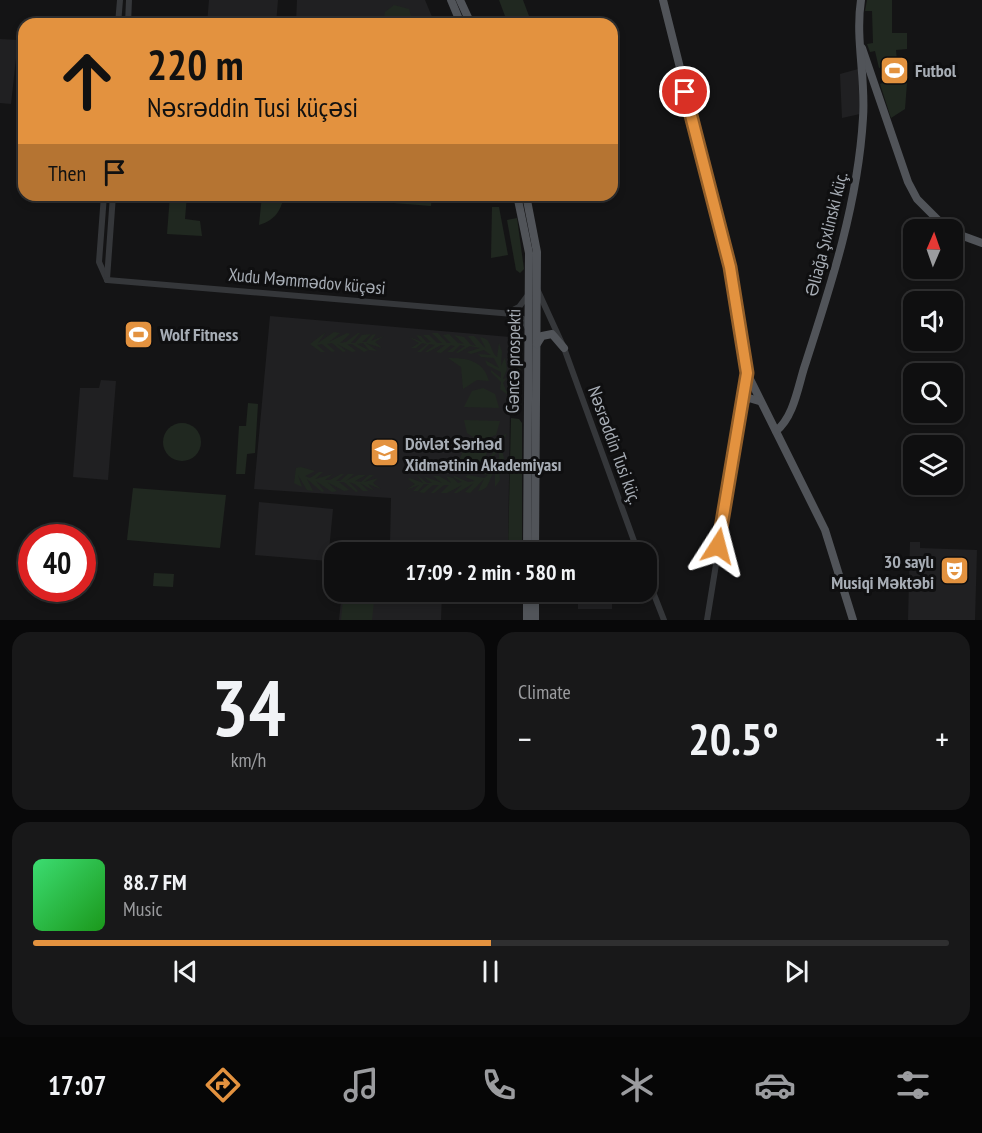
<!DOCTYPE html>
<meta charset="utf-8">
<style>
body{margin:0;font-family:"PT Sans Narrow",sans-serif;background:#181819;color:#f1f3f6;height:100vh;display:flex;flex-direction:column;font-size:22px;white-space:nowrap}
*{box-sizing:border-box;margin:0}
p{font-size:20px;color:#9b9c9f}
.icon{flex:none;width:33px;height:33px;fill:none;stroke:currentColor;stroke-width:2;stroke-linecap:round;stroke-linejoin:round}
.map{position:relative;height:620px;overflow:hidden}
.side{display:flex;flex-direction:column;gap:12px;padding:12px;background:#080809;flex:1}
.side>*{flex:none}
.hud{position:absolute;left:18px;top:18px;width:600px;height:183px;border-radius:18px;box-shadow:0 3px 9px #0003,0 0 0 2px #2f2f30;background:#e3923f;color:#111;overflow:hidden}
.needle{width:39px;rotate:2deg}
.tools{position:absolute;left:903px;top:219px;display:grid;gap:12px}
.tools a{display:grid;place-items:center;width:60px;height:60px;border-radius:12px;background:#0f0f10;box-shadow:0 3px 9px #0003,0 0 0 2px #2f2f30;font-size:30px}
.speed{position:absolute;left:18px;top:524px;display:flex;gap:12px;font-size:30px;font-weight:700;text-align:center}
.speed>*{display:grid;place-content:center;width:78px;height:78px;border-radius:50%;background:#0f0f10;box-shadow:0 3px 9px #0003,0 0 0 2px #2f2f30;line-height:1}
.speed .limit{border:9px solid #d22;background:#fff;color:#111}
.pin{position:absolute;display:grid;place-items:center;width:51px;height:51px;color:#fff;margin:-26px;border:3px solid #fff;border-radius:50%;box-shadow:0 2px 6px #0007}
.me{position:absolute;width:66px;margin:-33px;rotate:9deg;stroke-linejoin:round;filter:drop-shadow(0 0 4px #0008)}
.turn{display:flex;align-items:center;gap:21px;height:126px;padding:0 30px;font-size:27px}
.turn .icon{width:78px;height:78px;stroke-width:2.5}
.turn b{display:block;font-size:42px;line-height:51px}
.then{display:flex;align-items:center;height:57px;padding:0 30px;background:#0003;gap:12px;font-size:22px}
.big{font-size:45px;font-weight:700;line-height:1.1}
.side .widget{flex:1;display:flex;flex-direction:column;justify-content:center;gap:9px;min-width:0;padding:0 21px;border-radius:18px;background:#181819}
.side .dial{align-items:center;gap:0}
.dial b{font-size:78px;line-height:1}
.song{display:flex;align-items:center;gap:18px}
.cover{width:72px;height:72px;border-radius:9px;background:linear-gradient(135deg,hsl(140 70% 55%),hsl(120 70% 35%))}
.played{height:6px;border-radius:3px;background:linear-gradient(90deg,#e3923f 50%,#2f2f30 50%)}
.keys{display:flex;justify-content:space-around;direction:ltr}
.heat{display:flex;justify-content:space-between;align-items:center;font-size:33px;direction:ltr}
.side .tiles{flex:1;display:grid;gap:12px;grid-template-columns:1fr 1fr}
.widget:last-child{grid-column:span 2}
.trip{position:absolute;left:324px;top:542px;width:333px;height:60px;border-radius:18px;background:#0f0f10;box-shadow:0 3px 9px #0003,0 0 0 2px #2f2f30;font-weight:700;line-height:60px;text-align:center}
.tabs{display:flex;height:96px;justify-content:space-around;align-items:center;background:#060606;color:#9b9c9f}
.tabs .icon{width:42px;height:42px}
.tabs .active{color:#e3923f}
.tabs b{font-size:27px;color:#f1f3f6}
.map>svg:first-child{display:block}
.built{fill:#202022}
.green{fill:#202820}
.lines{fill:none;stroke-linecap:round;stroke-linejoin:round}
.minor{stroke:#35373a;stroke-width:6}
.major{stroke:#515459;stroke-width:8}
.route-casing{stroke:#945f29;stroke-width:15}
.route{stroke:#e3923f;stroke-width:10}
.labels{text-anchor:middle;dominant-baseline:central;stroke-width:6;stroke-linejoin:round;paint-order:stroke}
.poi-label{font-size:18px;font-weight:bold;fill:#a7adb5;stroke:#0f0f10;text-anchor:start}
.street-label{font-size:18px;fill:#a7adb5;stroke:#0f0f10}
</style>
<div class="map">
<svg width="982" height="620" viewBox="0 0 982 620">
<rect width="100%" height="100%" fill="#141415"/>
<g class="built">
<path d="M209,0H278L276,24H207Z"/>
<path d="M297,0H425L435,24H296Z"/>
<path d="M0,39L18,40L11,104L0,103Z"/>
<path d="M858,69L860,114L842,118L840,74Z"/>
<path d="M270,316L511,337L508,552H405L404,545L390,544L391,498L254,489Z"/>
<path d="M101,380L116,381L108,480L73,477L80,388H99Z"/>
<path d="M259,502L333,509L328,561L255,555Z"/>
<path d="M599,542L614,543L615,552H578V547H599Z"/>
<path d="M910,542H920V548L977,550L975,620H908Z"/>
<path d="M342,591H442L441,620H339Z"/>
<path d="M578,591H625V593L612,594V609H578Z"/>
</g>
<g class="green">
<path d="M499,0H523L532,24H508Z"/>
<path d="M867,0H892V33H907V49L896,50L899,83H907L905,109L891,118L880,84L887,81L883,67L879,68L875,51L870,52L867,44L873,43L872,11H865Z"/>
<path d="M394,5L409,9L413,24H383L385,12Z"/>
<path d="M170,195H187L185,219L200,221L202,236L167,234Z"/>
<path d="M262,195H284C281,211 275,220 259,225Z"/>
<path d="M293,195H432L431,206Z"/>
<path d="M492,207H499L508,255L491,258Z"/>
<path d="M517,218L524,269L520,273L516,270L507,220Z"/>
<path d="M326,332L318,343L334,332L340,333L329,342L347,333L350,334L340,343L346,342L358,333H360L351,343H355L362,335L371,334L362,342H366L372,335L376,334L371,341L384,336L375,342L382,348L366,343L377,351L369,350L363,343L357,344L368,350L364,352L352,344H347L356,351L352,352L337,344L346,351L343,352L332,343L327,344L335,351L332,352L322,344L317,345L325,352H321L310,344Z"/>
<path d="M432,333H438L447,343H451L443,335L449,334L458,343L464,344L454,335L464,337L471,345L476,346L468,336H474L486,349L480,337C493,339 489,350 497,357L499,343L502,352L501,366L505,357L507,369L503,379L507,378L503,383L508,395L500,389L501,382L491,372V370L501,378V372L487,365L485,360L499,368L494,358L481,357L478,354L491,355L484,350L471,354L467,352L480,348L470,346L458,353L456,352L465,346L460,345L453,352H447L455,346L451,345L441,353L436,352L445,345H441L428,352H425L435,345L429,344L421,352H417L427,344L422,343L416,348H411L419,343L409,337L422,342L416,335L421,336L427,343L431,342L423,335H429L437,343H442Z"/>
<path d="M511,337H520L521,408L518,412H511Z"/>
<path d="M448,358C467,358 483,360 489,381L477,380L463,389L461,367Z"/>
<path d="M483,388L495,394L499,408L464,407L472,391Z"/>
<path d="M248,403L258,404L255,453L247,454L245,474H236L239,426H246Z"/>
<path d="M511,418L519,419L522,423V552H508Z"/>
<path d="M464,420L500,421L496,435L479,441L467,433Z"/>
<circle cx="182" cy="442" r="19"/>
<path d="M507,433L502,444L506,451L502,449L505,464L503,472L499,463L500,480L495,487V471C488,479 491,489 478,491L484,479L470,493L465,492L474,483L457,493H454L462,485L447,493H441L449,485H444L434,493H431L439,485H433L424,493L419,492L429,484H424L418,491H413L419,485L406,490L415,484L408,479L410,478L423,483L416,474L427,483H432L423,476L442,483L433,476H439L451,483L446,476L453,478L458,483L462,482L453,477L455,476L468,482L475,481L465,477L468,475L484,478L488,475L477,473L482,470L492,471L497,463L483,469L487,463L499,458V451L489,460V457L499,447L498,439Z"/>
<path d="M463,441L475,448L489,447C483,469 466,470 446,470C460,464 463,456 463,441Z"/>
<path d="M301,467L315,471L305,476L310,478L319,472H323L315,479L333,474L325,480H330L341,474H344L336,481H340L348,474H354L346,481L358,475H366L355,481L361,482L369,475H374L364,482L378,478L373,483L381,489L368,484L374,491L360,483L368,491H363L355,484L349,482L358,491L356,492L344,482H339L349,490L344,491L327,482L337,491L332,492L316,481L324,491L322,492L307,479L313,491L307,490L298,475L302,487L294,483L296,468Z"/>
<path d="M133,488L226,495L220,548L127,540Z"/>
<path d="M154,573L174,574L173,587L153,586Z"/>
<path d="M344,591H375L372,620H341Z"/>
</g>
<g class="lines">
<g class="minor">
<path d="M118,24L120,0"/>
<path d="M128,24L129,0"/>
<path d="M104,195L99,262L107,280"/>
<path d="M107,279L113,195"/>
<path d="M107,280L513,314L523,319L527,327"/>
<path d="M538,291L564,348L638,552"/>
<path d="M509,312L519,307L528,295"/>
<path d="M646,574L664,620"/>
<path d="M707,620L747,373"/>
</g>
<g class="major">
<path d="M451,0L461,24"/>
<path d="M460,0L471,24"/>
<path d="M663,0L730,267L747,373L825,530L853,620"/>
<path d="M862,48L908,182L917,199L948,230"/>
<path d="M517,195L529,253L527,552"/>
<path d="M526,195L537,252L535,552"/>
<path d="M952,232L982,243"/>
<path d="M537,344L542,336L552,334L564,348"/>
<path d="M742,405L749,398L759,401"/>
<path d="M776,431C794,417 798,386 805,365C831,285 858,203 863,118C866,78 855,39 861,0"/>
<path d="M535,591V620"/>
<path d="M527,620V591"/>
</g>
</g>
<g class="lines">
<defs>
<path id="route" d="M685,92L730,267L747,373L718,546"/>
</defs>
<use href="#route" class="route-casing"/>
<use href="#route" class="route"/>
</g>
<defs>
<symbol id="stadium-square" viewBox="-11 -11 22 22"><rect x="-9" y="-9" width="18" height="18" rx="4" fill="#e3923f" stroke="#0f0f10"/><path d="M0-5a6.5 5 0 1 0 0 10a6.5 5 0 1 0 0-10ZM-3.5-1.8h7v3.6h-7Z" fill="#fff"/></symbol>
<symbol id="university-square" viewBox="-11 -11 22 22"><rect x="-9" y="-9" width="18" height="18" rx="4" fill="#e3923f" stroke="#0f0f10"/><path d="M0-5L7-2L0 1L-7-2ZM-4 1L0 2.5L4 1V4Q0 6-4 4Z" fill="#fff"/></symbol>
<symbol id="theatre-square" viewBox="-11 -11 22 22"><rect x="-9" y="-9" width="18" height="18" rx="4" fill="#e3923f" stroke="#0f0f10"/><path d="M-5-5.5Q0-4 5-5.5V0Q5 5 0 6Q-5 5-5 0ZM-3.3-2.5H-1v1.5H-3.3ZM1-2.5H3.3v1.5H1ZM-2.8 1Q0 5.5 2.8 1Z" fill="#fff"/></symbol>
</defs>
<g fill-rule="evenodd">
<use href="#stadium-square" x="878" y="54" width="33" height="33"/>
<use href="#stadium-square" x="122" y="318" width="33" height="33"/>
<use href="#university-square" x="368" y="436" width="33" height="33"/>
<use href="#theatre-square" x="938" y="554" width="33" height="33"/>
</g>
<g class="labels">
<g class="poi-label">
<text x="915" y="70">Futbol</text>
<text x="160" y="334">Wolf Fitness</text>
<text x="405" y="443">Dövlət Sərhəd<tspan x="405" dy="21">Xidmətinin Akademiyası</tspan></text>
<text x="934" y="561" text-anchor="end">30 saylı<tspan x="934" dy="21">Musiqi Məktəbi</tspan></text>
</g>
<g class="street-label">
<text transform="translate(826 234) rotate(-76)">Əliağa Şıxlinski küç.</text>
<text transform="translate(307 281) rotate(5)">Xudu Məmmədov küçəsi</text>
<text transform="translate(513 361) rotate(-89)">Gəncə prospekti</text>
<text transform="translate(615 445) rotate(70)">Nəsrəddin Tusi küç.</text>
</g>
</g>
</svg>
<div class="tools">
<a><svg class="needle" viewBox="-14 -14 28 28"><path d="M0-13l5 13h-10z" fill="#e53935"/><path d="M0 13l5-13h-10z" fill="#9b9c9f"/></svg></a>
<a><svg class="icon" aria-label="sound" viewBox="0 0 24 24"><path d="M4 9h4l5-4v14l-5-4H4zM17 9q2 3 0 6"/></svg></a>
<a><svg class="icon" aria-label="search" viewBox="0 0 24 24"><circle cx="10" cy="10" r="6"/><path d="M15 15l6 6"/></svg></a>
<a><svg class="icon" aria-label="layers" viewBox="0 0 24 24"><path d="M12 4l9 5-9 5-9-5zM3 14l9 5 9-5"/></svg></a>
</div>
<div class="speed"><div class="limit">40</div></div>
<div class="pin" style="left:685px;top:92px;background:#d93025"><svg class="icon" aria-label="arrive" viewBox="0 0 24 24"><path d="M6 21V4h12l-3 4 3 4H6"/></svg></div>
<svg class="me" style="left:718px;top:546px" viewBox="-20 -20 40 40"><path d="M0-17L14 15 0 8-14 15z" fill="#e3923f" stroke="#fff" stroke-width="4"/></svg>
<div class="trip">17:09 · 2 min · 580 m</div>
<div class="hud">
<div class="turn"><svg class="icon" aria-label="ahead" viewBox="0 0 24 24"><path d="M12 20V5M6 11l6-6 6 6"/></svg><div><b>220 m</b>Nəsrəddin Tusi küçəsi</div></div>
<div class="then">Then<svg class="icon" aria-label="arrive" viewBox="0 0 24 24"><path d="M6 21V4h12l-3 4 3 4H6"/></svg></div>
</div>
</div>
<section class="side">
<div class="tiles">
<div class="widget dial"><b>34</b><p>km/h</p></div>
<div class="widget"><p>Climate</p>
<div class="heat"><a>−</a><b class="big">20.5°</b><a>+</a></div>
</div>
<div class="widget">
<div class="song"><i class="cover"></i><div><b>88.7 FM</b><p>Music</p></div></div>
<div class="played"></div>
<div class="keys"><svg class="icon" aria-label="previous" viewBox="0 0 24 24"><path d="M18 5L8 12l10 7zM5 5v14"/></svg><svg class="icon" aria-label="pause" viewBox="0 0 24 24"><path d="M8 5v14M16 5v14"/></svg><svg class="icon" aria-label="next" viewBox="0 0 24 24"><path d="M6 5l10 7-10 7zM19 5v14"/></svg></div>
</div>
</div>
</section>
<nav class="tabs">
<b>17:07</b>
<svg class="icon active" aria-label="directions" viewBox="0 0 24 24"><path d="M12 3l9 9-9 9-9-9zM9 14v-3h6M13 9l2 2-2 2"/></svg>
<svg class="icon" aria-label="music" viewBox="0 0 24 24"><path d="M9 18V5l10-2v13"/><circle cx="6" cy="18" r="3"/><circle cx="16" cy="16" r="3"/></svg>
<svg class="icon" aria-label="phone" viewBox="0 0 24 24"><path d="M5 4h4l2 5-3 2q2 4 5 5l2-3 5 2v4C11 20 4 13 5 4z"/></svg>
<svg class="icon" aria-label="climate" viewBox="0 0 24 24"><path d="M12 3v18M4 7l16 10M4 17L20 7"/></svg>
<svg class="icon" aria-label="car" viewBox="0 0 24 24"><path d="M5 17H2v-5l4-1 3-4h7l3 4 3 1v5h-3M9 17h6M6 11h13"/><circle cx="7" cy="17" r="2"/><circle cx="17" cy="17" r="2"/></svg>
<svg class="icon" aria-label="filters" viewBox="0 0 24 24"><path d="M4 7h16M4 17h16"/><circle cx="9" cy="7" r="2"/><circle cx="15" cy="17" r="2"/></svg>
</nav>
